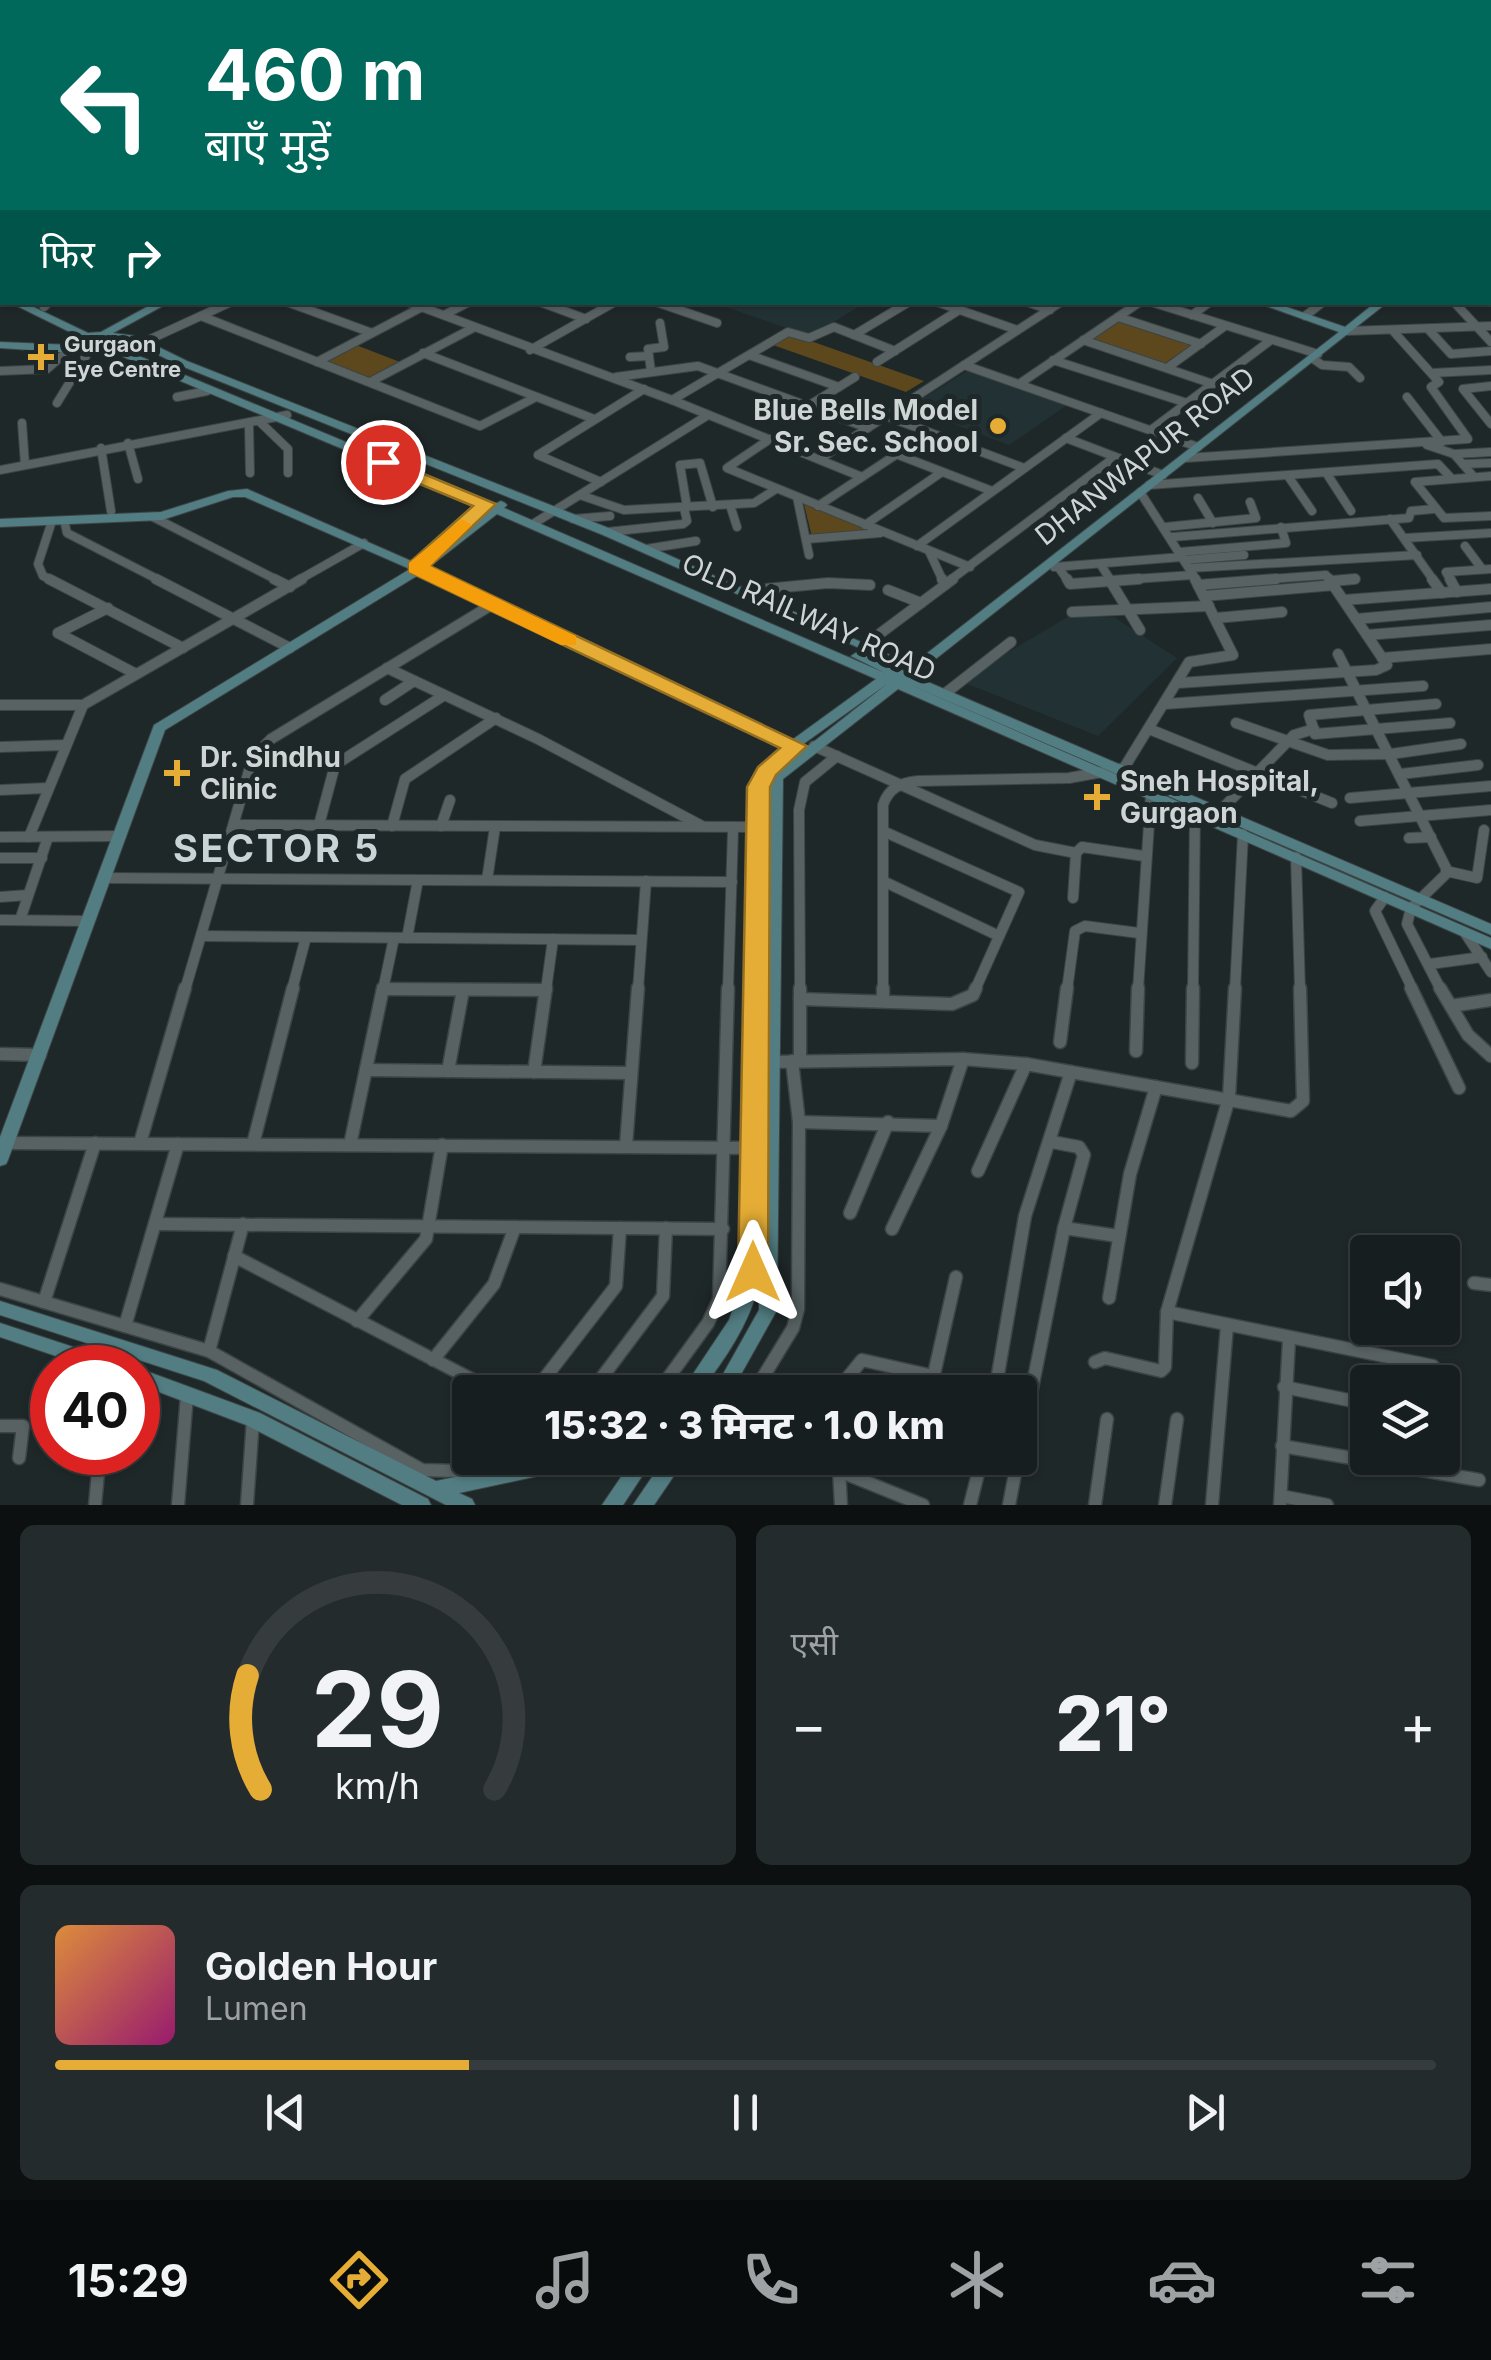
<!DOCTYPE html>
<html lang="hi">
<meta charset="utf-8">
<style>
body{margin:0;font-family:Inter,"Noto Sans Devanagari",sans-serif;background:#242b2c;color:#f1f3f6;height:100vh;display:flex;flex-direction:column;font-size:38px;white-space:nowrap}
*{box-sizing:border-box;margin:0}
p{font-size:32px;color:#9ea2a4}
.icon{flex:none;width:55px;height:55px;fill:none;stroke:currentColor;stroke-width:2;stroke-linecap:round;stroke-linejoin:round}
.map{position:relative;height:1505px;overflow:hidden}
.panel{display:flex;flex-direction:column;gap:20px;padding:20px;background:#0d1011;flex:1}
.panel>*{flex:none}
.hud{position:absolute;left:0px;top:0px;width:1492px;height:305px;box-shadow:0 2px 8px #0004,0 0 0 2px #363c3d;background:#00695c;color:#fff;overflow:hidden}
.controls{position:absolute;left:1350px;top:1235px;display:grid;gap:20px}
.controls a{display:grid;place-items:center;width:110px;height:110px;border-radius:10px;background:#171e1f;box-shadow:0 2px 8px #0004,0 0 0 2px #363c3d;font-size:50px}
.speed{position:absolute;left:30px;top:1345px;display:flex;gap:20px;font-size:50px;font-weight:700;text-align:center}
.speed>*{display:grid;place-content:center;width:130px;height:130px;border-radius:50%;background:#171e1f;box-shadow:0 2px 8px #0004,0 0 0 2px #363c3d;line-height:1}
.speed .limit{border:15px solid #d22;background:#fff;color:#111}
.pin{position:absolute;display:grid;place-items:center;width:85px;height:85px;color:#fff;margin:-42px;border:5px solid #fff;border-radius:50%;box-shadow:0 2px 10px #0007}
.me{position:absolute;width:110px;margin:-55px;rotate:0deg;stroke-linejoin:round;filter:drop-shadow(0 0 8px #0008)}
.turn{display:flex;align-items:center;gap:35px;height:210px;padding:0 40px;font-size:45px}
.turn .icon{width:130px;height:130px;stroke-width:2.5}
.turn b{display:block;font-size:70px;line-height:85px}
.then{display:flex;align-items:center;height:95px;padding:0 40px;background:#0003;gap:20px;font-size:38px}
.big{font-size:75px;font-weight:800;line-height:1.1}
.panel .widget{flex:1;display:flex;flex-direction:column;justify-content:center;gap:15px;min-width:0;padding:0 35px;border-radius:15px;background:#242b2c}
.panel .dial{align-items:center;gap:0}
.dial svg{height:260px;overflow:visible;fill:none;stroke:#363c3d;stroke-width:7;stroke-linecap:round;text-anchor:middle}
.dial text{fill:#f1f3f6;stroke:none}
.song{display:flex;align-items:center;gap:30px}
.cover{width:120px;height:120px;border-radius:15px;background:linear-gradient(135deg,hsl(30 70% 55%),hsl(320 70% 35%))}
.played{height:10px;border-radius:5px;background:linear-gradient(90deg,#e5ad35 30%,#363c3d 30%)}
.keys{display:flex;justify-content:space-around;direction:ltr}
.heat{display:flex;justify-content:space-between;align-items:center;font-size:55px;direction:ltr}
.panel .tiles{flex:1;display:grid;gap:20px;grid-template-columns:1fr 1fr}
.widget:last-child{grid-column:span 2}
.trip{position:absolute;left:452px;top:1375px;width:585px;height:100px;border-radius:10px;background:#171e1f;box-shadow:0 2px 8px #0004,0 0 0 2px #363c3d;font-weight:800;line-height:100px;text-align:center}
.tab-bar{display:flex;height:160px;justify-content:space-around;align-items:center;background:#090c0c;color:#9ea2a4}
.tab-bar .icon{width:70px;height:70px}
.tab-bar .on{color:#e5ad35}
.tab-bar b{font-size:45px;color:#f1f3f6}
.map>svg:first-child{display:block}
.built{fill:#223234}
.green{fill:#5d471c}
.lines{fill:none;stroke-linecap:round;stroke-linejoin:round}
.street-far3-casing{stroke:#3c4445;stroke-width:8}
.street-far2-casing{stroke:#3c4445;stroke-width:10}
.street-far1-casing{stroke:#3c4445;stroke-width:12}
.street-casing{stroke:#3c4445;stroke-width:15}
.secondary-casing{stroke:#3c4445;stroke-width:2}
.street-far3{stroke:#586263;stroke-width:6}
.street-far2{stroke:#586263;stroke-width:8}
.street-far1{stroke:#586263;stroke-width:10}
.street{stroke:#586263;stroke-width:12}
.secondary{fill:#527d82;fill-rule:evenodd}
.route{fill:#e5ad35;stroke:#957022;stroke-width:2.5}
.slow{fill:#f59e0b}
.poi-dot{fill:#e5ad35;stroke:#1f2829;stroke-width:4}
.labels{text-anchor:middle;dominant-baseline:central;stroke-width:10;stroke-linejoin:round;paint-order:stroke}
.far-poi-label{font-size:22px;font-weight:bold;fill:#cfd5d5;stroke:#1f2829;text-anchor:start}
.poi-label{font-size:28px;font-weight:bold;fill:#cfd5d5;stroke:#1f2829;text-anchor:start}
.street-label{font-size:28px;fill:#cfd5d5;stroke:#1f2829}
.district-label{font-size:38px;font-weight:bold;letter-spacing:2.5px;fill:#c8d4d5;stroke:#1f2829}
</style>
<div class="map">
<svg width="1491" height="1505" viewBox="0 0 1491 1505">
<rect width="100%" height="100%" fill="#1f2829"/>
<g class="built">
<path d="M714,303H865L810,336Z"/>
<path d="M969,370L1067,405L1009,445L909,407Z"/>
<path d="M1071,615L1115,618L1177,658L1098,736L960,681Z"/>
</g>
<g class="green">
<path d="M1121,320L1194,343L1164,364L1091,340Z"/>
<path d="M791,334L924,381L906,392L773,345Z"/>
<path d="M356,345L400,362L370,378L326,361Z"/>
<path d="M804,504L871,531L812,537Z"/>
</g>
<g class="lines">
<defs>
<g id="street-far3">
<path d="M431,0L466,2"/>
<path d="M536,0L563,2"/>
<path d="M631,0L639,2"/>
<path d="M695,0L704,2"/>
<path d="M887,0L897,2"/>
<path d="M974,0L983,2"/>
<path d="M1059,0L1069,2"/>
<path d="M1429,0L1434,2"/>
<path d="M7,2L13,0"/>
<path d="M766,2L772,0"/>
<path d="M865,2L870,0"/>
<path d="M1042,2L1047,0"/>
<path d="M1464,2L1474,0"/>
</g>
<g id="street-far2">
<path d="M287,302L372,333"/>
<path d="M408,302L672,400L862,477"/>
<path d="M540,302L586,319"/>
<path d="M656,302L717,323"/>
<path d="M937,302L1017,330"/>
<path d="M1027,302L1050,310"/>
<path d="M1151,302L1318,354"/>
<path d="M1454,302L1491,342"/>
<path d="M44,307L49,302"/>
<path d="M444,315L469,302"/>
<path d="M1192,315L1210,302"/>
<path d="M201,316L480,426L536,397"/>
<path d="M1305,316L1323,302"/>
<path d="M1118,317L1201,344"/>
<path d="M1429,330L1451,354L1491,351"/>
<path d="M1347,331L1491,326"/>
<path d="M854,335L909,302"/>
<path d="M1083,340L1213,384"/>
<path d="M142,343L231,302"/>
<path d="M530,350L615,302"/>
<path d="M423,353L594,419"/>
<path d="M749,355L839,387"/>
<path d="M630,357L649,356"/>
<path d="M1312,358L1322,365L1349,367L1360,378"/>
<path d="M1053,360L1187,403"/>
<path d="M317,362L422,307"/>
<path d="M877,362L959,310"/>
<path d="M964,365L1198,447"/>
<path d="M1167,368L1225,326"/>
<path d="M0,371L47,369L71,348"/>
<path d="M651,371L648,349L664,347L660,323"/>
<path d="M1432,373L1491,370"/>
<path d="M616,377L698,366L868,428"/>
<path d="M370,382L473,328"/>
<path d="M1019,384L1140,302"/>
<path d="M1491,386L1463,389L1491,424"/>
<path d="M177,397L207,391"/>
<path d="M1407,397L1442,442"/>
<path d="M672,400L788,332L809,338L834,327L895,351"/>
<path d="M57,403L89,351"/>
<path d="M808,406L855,377"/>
<path d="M886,416L1024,468"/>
<path d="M22,423L25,465"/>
<path d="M261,423L288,449V473"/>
<path d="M249,425L250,473"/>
<path d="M1151,430L1271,340"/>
<path d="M1066,438L1163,475"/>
<path d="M770,439L727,468L970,567"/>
<path d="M128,443L138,479"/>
<path d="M1427,445L1454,454L1474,477"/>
<path d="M101,448L111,511"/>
<path d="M896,454L992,491"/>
<path d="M1454,454L1491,452"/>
<path d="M1186,458L1468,439L1431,387L1439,382L1394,332"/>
<path d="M820,459L1061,302"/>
<path d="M1463,464L1491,463"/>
<path d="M0,470L287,415"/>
<path d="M1327,474L1351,511"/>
<path d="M1288,476L1312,511"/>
<path d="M1491,476L1415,482L1444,518L1491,516"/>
<path d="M601,482L538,455L644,389"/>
<path d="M1149,485L1438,464L1451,478"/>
<path d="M1140,492L1197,581"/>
<path d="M580,495L624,510L754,503L776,489"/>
<path d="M797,497L809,555"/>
<path d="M1198,498L1213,523"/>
<path d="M730,505L737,527"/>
<path d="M818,506L929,433"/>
<path d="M687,507L680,465L700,463L713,507"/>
<path d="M153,517L279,581"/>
<path d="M573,519L610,516"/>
<path d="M1390,519L1434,581"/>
<path d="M51,524L38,564L43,576L54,581"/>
<path d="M65,524L67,533L161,581"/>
<path d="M533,524L708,415"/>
<path d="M865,525L942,472"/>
<path d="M1165,527L1256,518L1250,502"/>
<path d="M607,532L683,524L687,521L684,508"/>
<path d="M1172,537L1409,518L1411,511L1434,509"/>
<path d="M1405,538L1491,533"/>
<path d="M807,539L880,533"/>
<path d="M917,546L1101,413"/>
<path d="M1465,546L1482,569"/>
<path d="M646,549L696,541"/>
<path d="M929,551L943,581"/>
<path d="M1180,552L1286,543L1281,527"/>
<path d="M1184,560L1244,555"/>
<path d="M1101,565L1111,581"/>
<path d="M1054,567L1182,557"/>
<path d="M1059,568L1068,581"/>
<path d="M1190,568L1417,555"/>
<path d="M297,581L364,543"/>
<path d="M949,581L1115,457"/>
<path d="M1105,581L1193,575"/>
<path d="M1244,581L1326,575L1330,581"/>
<path d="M1332,581L1355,579"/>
<path d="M1451,581L1446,572L1491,569"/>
</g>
<g id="street-far1">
<path d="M49,579L183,648"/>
<path d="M156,579L290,648"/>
<path d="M274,579L290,587"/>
<path d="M942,579L945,585"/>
<path d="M1067,579L1070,584L1139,579"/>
<path d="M1109,579L1140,630"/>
<path d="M1432,579L1442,593"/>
<path d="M1450,579L1457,592"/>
<path d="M1332,581L1355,579"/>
<path d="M1198,585L1276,579"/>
<path d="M888,590L921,603"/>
<path d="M743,591L828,583L870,585"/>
<path d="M1204,596L1335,585"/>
<path d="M1344,600L1491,589"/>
<path d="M1072,612L1209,606"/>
<path d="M1216,618L1282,612"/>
<path d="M1356,619L1491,607"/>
<path d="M58,633L136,674"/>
<path d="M58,633L108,608"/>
<path d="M1367,635L1491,625"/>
<path d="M866,644L953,579"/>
<path d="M1338,654L1446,868V874L1411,908L1407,924L1441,990"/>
<path d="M1382,658L1491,649"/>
<path d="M387,668L538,739L702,826"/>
<path d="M1178,683L1376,670L1387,665L1329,579"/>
<path d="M947,692L1011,642"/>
<path d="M385,700L414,681"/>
<path d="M1165,704L1423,686"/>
<path d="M1436,704L1309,715L1315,734L1450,723"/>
<path d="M0,705H83"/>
<path d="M1236,723L1328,755L1391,754L1461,744"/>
<path d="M1149,729L1332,803"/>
<path d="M814,746L1035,845L1076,853L1082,847L1144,856"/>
<path d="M0,747L66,745"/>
<path d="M1401,774L1478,765"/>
<path d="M0,790L48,788"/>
<path d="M1350,798L1491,786"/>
<path d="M1219,812L1294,735L1314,729"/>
<path d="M1360,821L1491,810"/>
<path d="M235,825L772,827"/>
<path d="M319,825L335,765L443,696"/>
<path d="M392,826L405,779L496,718"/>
<path d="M441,826L450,800"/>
<path d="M885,832L1019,892L975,990"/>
<path d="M0,837L121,836"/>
<path d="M29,837L83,705L302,579"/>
<path d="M1409,838L1431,837"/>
<path d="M1296,857L1300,990"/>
<path d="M0,858H42"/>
<path d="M1446,871L1477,878L1484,830"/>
<path d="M105,878L732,882"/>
<path d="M487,880L495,827"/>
<path d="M885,882L999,936"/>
<path d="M0,897L28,895"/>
<path d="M1385,897L1375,911L1413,990"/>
<path d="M1073,898L1076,853"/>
<path d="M0,920L89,921"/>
<path d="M20,920L48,837"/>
<path d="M1465,933L1491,972"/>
<path d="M202,936L641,940"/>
<path d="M407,938L418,880"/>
<path d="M1430,964L1482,957"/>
<path d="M383,989L546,990"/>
<path d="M185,990L253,757L271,739L493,604"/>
<path d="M292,990L306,937"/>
<path d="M383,990L394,938"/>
<path d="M546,990L553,939"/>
<path d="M638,990L646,881"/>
<path d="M728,990L733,830"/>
<path d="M800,990L799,810L805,782L837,756"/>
<path d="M883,990V805C889,787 901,783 918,781L1069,778L1124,768L1189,662L1233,655L1195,579"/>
<path d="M1067,990L1075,931L1085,926L1139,933"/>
<path d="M1138,990L1151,794"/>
<path d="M1193,990L1195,813"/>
<path d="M1235,990L1243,834"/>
</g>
<g id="street">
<path d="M800,988V1061"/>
<path d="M883,988V1000"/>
<path d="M1411,988L1459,1088"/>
<path d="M1440,988L1468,1035L1491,1056"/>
<path d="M383,989L546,990"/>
<path d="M800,999L952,1004L973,995L976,988"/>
<path d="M1451,1006L1491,1000"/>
<path d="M1060,1042L1067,988"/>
<path d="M1136,1051L1138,988"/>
<path d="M0,1054L40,1055"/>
<path d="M770,1062L963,1059L1026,1064L1291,1111L1303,1101L1300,988"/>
<path d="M1192,1063L1193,988"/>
<path d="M366,1070L631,1073"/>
<path d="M448,1071L463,990"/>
<path d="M534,1072L546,988"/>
<path d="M799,1122L941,1126"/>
<path d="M7,1143L756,1148"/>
<path d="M140,1143L185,988"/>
<path d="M253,1144L293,988"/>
<path d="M350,1145L383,988"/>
<path d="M626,1146L638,988"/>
<path d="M978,1171L1026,1064"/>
<path d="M850,1213L888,1122"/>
<path d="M155,1224L723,1229"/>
<path d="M1064,1228L1118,1236"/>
<path d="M892,1229L941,1126L963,1059"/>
<path d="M234,1256L496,1392"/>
<path d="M1474,1283L1491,1285"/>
<path d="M0,1289L209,1351L422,1470L459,1471L508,1458"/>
<path d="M1109,1298L1130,1174L1156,1087"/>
<path d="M44,1302L95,1143"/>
<path d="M1167,1312L1433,1366"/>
<path d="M357,1321L426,1239L442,1145"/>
<path d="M125,1326L178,1144"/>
<path d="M209,1351L243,1224"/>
<path d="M433,1360L494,1284L515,1227"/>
<path d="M1095,1362L1105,1358L1161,1371L1165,1367L1167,1312L1229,1098L1235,988"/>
<path d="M1284,1387L1368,1404"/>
<path d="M534,1392L616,1286L620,1228"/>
<path d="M591,1392L663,1296L666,1228"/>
<path d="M658,1392L708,1323L719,1299L728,988"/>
<path d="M754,1392L793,1328L798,1309L799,1122L792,1061"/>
<path d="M836,1392L862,1360L933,1376"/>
<path d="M930,1392L956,1277"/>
<path d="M995,1392L1025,1216L1071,1072"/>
<path d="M0,1426H23L19,1458"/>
<path d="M1282,1446L1479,1480"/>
<path d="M1020,1449L1064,1228L1084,1155L1079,1147L1052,1142"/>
<path d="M807,1458L923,1505"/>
<path d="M839,1469L841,1505"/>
<path d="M1281,1496L1327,1505"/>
<path d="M95,1505L100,1452"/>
<path d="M178,1505L187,1395"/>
<path d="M247,1505L253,1419"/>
<path d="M970,1505L982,1458"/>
<path d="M1009,1505L1018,1458"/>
<path d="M1095,1505L1107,1419"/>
<path d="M1165,1505L1177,1419"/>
<path d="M1212,1505L1227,1326"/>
<path d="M1280,1505L1289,1340"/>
</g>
<g id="secondary">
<path d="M812,0H823L820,2H810Z"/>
<path d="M0,78L2,79V83L0,84Z"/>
<rect x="1490" y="87" width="1" height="6"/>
<rect x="1490" y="216" width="1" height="6"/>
<path d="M0,283H2V289L0,290Z"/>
<path d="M9,302H23L88,333L101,332L156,302H170L113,333L136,336L187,361L611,529L912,665L1339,332L1255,302H1272L1345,327L1376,302H1388L914,676L1491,924V935L906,683L1491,938V949L898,689L783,779L777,1310L731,1392H713L759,1310V1284C749,1325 725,1359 700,1392H681L729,1320L740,1290L744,1272L752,787L762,770L784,747L420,574L165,730L8,1160L6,1164L0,1166V1137L154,725L410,569L245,497H233L162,520L0,527V519L161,512L228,491L247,489L418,564L488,510L121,356L0,348V342L73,345L80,337ZM106,337L111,341C102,348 94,350 84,345L90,339ZM122,341H130L179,365L603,535L907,669L904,671L857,652L851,656L885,673L504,508L507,505L505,503L501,501L495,504L127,351L114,349ZM497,514L876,679L792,740L428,568ZM887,684L807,747L802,745ZM795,752L798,754L775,772ZM769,782L764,1055L766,787Z"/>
<path d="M0,1301L217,1370L436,1481L547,1458H594L591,1464L584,1466L459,1493L472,1499L475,1505H446L204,1381L0,1315Z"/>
<path d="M0,1323L122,1363L124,1368H91L0,1337Z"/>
<path d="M138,1368L260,1413L428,1499L431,1505H402L246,1425L138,1384Z"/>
<path d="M634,1458H654L623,1505H602Z"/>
<path d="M665,1458H686L654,1505H633Z"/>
</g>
</defs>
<use href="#street-far3" class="street-far3-casing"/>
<use href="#street-far2" class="street-far2-casing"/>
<use href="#street-far1" class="street-far1-casing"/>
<use href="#street" class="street-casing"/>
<use href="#secondary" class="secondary-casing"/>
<use href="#street-far3" class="street-far3"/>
<use href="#street-far2" class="street-far2"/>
<use href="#street-far1" class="street-far1"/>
<use href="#street" class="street"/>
<use href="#secondary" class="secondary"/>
</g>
<path class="route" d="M383,457L496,504L430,566L807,746L776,775L770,787L768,1272L763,1280H742L738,1272L747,787L758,767L780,748L409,572V563L473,506L376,466L374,462Z"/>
<path class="slow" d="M462,519L472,525L430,566L576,636V645H561L409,572V563Z"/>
<g class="poi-dot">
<path d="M36 342h10v10h10v10h-10v10h-10v-10h-10v-10h10z"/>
<circle cx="998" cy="426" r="10"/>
<path d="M172 758h10v10h10v10h-10v10h-10v-10h-10v-10h10z"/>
<path d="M1092 782h10v10h10v10h-10v10h-10v-10h-10v-10h10z"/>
</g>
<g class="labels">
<g class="far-poi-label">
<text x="64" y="344">Gurgaon<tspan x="64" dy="25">Eye Centre</tspan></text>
</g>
<g class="poi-label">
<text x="978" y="410" text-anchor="end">Blue Bells Model<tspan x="978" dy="32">Sr. Sec. School</tspan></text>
<text x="200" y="757">Dr. Sindhu<tspan x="200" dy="32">Clinic</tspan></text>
<text x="1120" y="781">Sneh Hospital,<tspan x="1120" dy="32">Gurgaon</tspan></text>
</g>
<g class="street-label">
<text transform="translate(1145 456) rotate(-38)">DHANWAPUR ROAD</text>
<text transform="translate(809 617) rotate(24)">OLD RAILWAY ROAD</text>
</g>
<g class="district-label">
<text x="277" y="848">SECTOR 5</text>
</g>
</g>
</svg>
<div class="controls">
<a><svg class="icon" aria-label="sound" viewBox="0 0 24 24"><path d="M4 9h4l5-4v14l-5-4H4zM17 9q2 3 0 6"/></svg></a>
<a><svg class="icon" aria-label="layers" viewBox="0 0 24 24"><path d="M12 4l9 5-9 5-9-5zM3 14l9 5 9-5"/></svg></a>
</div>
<div class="speed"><div class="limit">40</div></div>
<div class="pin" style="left:383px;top:462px;background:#d93025"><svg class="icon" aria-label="arrive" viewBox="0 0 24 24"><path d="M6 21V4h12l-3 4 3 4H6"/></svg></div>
<svg class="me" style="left:753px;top:1272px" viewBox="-20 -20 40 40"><path d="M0-17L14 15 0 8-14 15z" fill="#e5ad35" stroke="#fff" stroke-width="4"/></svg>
<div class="trip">15:32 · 3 मिनट · 1.0 km</div>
<div class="hud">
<div class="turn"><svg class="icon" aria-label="left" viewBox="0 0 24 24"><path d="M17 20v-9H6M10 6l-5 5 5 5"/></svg><div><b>460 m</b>बाएँ मुड़ें</div></div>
<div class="then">फिर<svg class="icon" aria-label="right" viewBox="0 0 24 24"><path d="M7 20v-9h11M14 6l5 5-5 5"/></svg></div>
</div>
</div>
<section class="panel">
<div class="tiles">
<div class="widget dial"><svg viewBox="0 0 100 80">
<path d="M14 69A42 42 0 1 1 86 69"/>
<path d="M14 69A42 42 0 0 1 10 34" stroke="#e5ad35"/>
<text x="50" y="56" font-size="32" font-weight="700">29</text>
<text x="50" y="72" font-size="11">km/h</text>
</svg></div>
<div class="widget"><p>एसी</p>
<div class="heat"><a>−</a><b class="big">21°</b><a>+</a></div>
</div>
<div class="widget">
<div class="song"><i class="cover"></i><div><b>Golden Hour</b><p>Lumen</p></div></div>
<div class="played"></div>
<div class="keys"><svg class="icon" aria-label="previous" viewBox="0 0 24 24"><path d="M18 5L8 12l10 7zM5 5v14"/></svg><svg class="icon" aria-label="pause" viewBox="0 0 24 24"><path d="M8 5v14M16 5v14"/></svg><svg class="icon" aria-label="next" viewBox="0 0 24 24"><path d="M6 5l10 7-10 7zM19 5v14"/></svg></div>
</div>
</div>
</section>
<nav class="tab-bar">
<b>15:29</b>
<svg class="icon on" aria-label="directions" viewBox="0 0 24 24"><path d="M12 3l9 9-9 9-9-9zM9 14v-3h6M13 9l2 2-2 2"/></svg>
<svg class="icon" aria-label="music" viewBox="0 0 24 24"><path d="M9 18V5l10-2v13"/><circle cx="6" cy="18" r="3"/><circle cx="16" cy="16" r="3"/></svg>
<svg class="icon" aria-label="phone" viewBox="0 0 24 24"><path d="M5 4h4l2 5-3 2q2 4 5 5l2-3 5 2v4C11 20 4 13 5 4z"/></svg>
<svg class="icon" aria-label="climate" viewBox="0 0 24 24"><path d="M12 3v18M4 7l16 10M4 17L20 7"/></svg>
<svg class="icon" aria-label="car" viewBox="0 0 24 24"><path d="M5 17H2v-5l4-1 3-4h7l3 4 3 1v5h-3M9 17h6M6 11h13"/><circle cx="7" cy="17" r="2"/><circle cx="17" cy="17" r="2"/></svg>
<svg class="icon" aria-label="filters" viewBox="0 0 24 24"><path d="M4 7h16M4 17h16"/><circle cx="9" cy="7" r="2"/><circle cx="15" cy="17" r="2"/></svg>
</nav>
